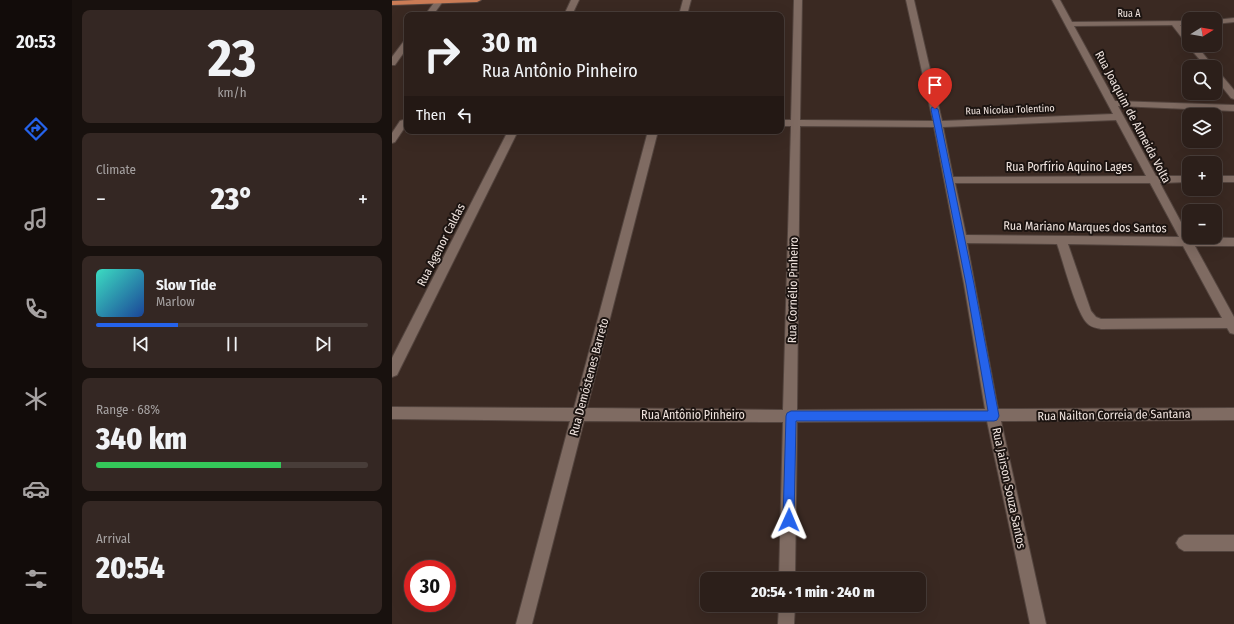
<!DOCTYPE html>
<meta charset="utf-8">
<style>
body{margin:0;font-family:"Fira Sans Condensed",sans-serif;background:#342723;color:#f1f3f6;height:100vh;display:flex;flex-direction:column;font-size:15px;white-space:nowrap}
*{box-sizing:border-box;margin:0}
p{font-size:13px;color:#a6a2a2}
.icon{flex:none;width:22px;height:22px;fill:none;stroke:currentColor;stroke-width:2;stroke-linecap:round;stroke-linejoin:round}
.map{position:relative;flex:1;overflow:hidden}
.side{display:flex;flex-direction:column;gap:10px;padding:10px;background:#18110e;width:320px}
.side>*{flex:none}
.top-card{position:absolute;left:12px;top:12px;width:380px;height:122px;border-radius:8px;box-shadow:0 4px 16px #0002,0 0 0 1px #483d39;background:#2c1f1a;color:#f1f3f6;overflow:hidden}
.needle{width:26px;rotate:79deg}
.fabs{position:absolute;left:790px;top:12px;display:grid;gap:8px}
.fabs a{display:grid;place-items:center;width:40px;height:40px;border-radius:8px;background:#2c1f1a;box-shadow:0 4px 16px #0002,0 0 0 1px #483d39;font-size:20px}
.speed{position:absolute;left:12px;top:560px;display:flex;gap:8px;font-size:20px;font-weight:700;text-align:center}
.speed>*{display:grid;place-content:center;width:52px;height:52px;border-radius:50%;background:#2c1f1a;box-shadow:0 4px 16px #0002,0 0 0 1px #483d39;line-height:1}
.speed .limit{border:6px solid #d22;background:#fff;color:#111}
.pin{position:absolute;display:grid;place-items:center;width:34px;height:34px;color:#fff;margin:-41px -17px;border-radius:50% 50% 50% 0;rotate:-45deg;box-shadow:0 0 4px #0007}
.pin .icon{rotate:45deg}
.me{position:absolute;width:44px;margin:-22px;rotate:1deg;stroke-linejoin:round;filter:drop-shadow(0 0 3px #0008)}
.turn{display:flex;align-items:center;gap:14px;height:84px;padding:0 12px;font-size:18px}
.turn .icon{width:52px;height:52px;stroke-width:2.5}
.turn b{display:block;font-size:28px;line-height:34px}
.then{display:flex;align-items:center;height:38px;padding:0 12px;background:#0003;gap:8px;font-size:15px}
.big{font-size:30px;font-weight:800;line-height:1.1}
.side .tile{flex:1;display:flex;flex-direction:column;justify-content:center;gap:6px;min-width:0;padding:0 14px;border-radius:8px;background:#342723}
.side .dial{align-items:center;gap:0}
.dial b{font-size:52px;line-height:1}
.song{display:flex;align-items:center;gap:12px}
.cover{width:48px;height:48px;border-radius:6px;background:linear-gradient(135deg,hsl(170 70% 55%),hsl(220 70% 35%))}
.played{height:4px;border-radius:2px;background:linear-gradient(90deg,#2563eb 30%,#483d39 30%)}
.keys{display:flex;justify-content:space-around;direction:ltr}
.heat{display:flex;justify-content:space-between;align-items:center;font-size:22px;direction:ltr}
.charge{height:6px;border-radius:3px;background:linear-gradient(90deg,#34c759 68%,#483d39 0)}
.trip{position:absolute;left:308px;top:572px;width:226px;height:40px;border-radius:8px;background:#2c1f1a;box-shadow:0 4px 16px #0002,0 0 0 1px #483d39;font-weight:800;line-height:40px;text-align:center}
main{display:flex;flex:1;min-height:0}
.menu{display:flex;flex-direction:column;width:72px;justify-content:space-around;align-items:center;background:#120c0a;color:#a6a2a2}
.menu .icon{width:28px;height:28px}
.menu .selected{color:#2563eb}
.menu b{font-size:18px;color:#f1f3f6}
.map>svg:first-child{display:block}
.lines{fill:none;stroke-linecap:round;stroke-linejoin:round}
.minor-casing{stroke:#53443e;stroke-width:2}
.major-casing{stroke:#53443e;stroke-width:2}
.minor{fill:#7f6b62;fill-rule:evenodd}
.major{fill:#cb7c56;fill-rule:evenodd}
.route{fill:#2563eb;stroke:#184099}
.labels{text-anchor:middle;dominant-baseline:central;stroke-width:4;stroke-linejoin:round;paint-order:stroke}
.far-street-label{font-size:10px;fill:#f0e4df;stroke:#1c1411}
.street-label{font-size:12px;fill:#f0e4df;stroke:#1c1411}
</style>
<main>
<nav class="menu">
<b>20:53</b>
<svg class="icon selected" aria-label="directions" viewBox="0 0 24 24"><path d="M12 3l9 9-9 9-9-9zM9 14v-3h6M13 9l2 2-2 2"/></svg>
<svg class="icon" aria-label="music" viewBox="0 0 24 24"><path d="M9 18V5l10-2v13"/><circle cx="6" cy="18" r="3"/><circle cx="16" cy="16" r="3"/></svg>
<svg class="icon" aria-label="phone" viewBox="0 0 24 24"><path d="M5 4h4l2 5-3 2q2 4 5 5l2-3 5 2v4C11 20 4 13 5 4z"/></svg>
<svg class="icon" aria-label="climate" viewBox="0 0 24 24"><path d="M12 3v18M4 7l16 10M4 17L20 7"/></svg>
<svg class="icon" aria-label="car" viewBox="0 0 24 24"><path d="M5 17H2v-5l4-1 3-4h7l3 4 3 1v5h-3M9 17h6M6 11h13"/><circle cx="7" cy="17" r="2"/><circle cx="17" cy="17" r="2"/></svg>
<svg class="icon" aria-label="filters" viewBox="0 0 24 24"><path d="M4 7h16M4 17h16"/><circle cx="9" cy="7" r="2"/><circle cx="15" cy="17" r="2"/></svg>
</nav>
<section class="side">
<div class="tile dial"><b>23</b><p>km/h</p></div>
<div class="tile"><p>Climate</p>
<div class="heat"><a>−</a><b class="big">23°</b><a>+</a></div>
</div>
<div class="tile">
<div class="song"><i class="cover"></i><div><b>Slow Tide</b><p>Marlow</p></div></div>
<div class="played"></div>
<div class="keys"><svg class="icon" aria-label="previous" viewBox="0 0 24 24"><path d="M18 5L8 12l10 7zM5 5v14"/></svg><svg class="icon" aria-label="pause" viewBox="0 0 24 24"><path d="M8 5v14M16 5v14"/></svg><svg class="icon" aria-label="next" viewBox="0 0 24 24"><path d="M6 5l10 7-10 7zM19 5v14"/></svg></div>
</div>
<div class="tile"><p>Range · 68%</p><b class="big">340 km</b><div class="charge"></div></div>
<div class="tile"><p>Arrival</p><b class="big">20:54</b></div>
</section>
<div class="map">
<svg width="842" height="624" viewBox="0 0 842 624">
<rect width="100%" height="100%" fill="#3a2922"/>
<g class="lines">
<defs>
<g id="minor">
<path d="M44,0H52L41,15H33Z"/>
<path d="M179,0H187L180,15H172Z"/>
<path d="M291,0H299L295,15H287Z"/>
<path d="M402,0H410L408,120L541,121L514,0H522L550,121L721,114L660,0H668L680,22L797,21V25H788L797,36V43H794L780,25L682,26L723,101L842,105V111L726,106L764,176H797V182L768,183L797,237L842,238V246H803L842,317V334L838,333L835,328L709,329C705,328 698,327 695,323C684,312 671,261 665,244L575,243L606,409L842,408V420L609,421L654,624H638L595,421L405,422L403,579H387L391,422L192,421L140,624H124L178,421L0,419V407L182,408L256,131H266L195,408L391,410L399,126H389V120H399ZM724,120L754,176L561,177L551,127ZM408,126L542,127L572,284L593,409L405,410ZM563,183H758L787,237L574,235ZM676,244L791,246L830,318L709,319L704,317L699,311Z"/>
<path d="M842,18V22L823,24V20Z"/>
<path d="M12,41H15V48L3,65H0V57Z"/>
<path d="M797,44V45H804L822,67H814L797,47L796,45Z"/>
<path d="M823,70L826,71L842,90V99L839,98L823,78Z"/>
<path d="M11,120L14,121L15,124L3,142L0,143V133L8,121Z"/>
<path d="M116,131H126L5,375L0,377V358Z"/>
<rect x="823" y="176" width="19" height="6"/>
<path d="M792,535H842V551H792L787,548L784,543L787,538Z"/>
<path d="M387,605H403L402,624H386Z"/>
</g>
<path id="major" d="M23,0H89L85,2L0,5V1Z"/>
</defs>
<use href="#minor" class="minor-casing"/>
<use href="#major" class="major-casing"/>
<use href="#minor" class="minor"/>
<use href="#major" class="major"/>
</g>
<path class="route" d="M540,107L546,109L582,284L607,416L605,420L602,421H404L402,520L401,524L397,525L393,524L391,520L394,416L395,413L399,411H596L574,284L539,109Z"/>
<g class="labels">
<g class="far-street-label">
<text x="737" y="14">Rua A</text>
<text transform="translate(618 110) rotate(-2)">Rua Nicolau Tolentino</text>
</g>
<g class="street-label">
<text transform="translate(741 117) rotate(62)">Rua Joaquim de Almeida Volta</text>
<text x="677" y="167">Rua Porfírio Aquino Lages</text>
<text transform="translate(693 227) rotate(1)">Rua Mariano Marques dos Santos</text>
<text transform="translate(49 245) rotate(-63)">Rua Agenor Caldas</text>
<text transform="translate(401 290) rotate(-89)">Rua Cornélio Pinheiro</text>
<text transform="translate(197 377) rotate(-75)">Rua Demóstenes Barreto</text>
<text x="301" y="415">Rua Antônio Pinheiro</text>
<text transform="translate(722 415) rotate(-1)">Rua Nailton Correia de Santana</text>
<text transform="translate(617 488) rotate(78)">Rua Jairson Souza Santos</text>
</g>
</g>
</svg>
<div class="fabs">
<a><svg class="needle" viewBox="-14 -14 28 28"><path d="M0-13l5 13h-10z" fill="#e53935"/><path d="M0 13l5-13h-10z" fill="#a6a2a2"/></svg></a>
<a><svg class="icon" aria-label="search" viewBox="0 0 24 24"><circle cx="10" cy="10" r="6"/><path d="M15 15l6 6"/></svg></a>
<a><svg class="icon" aria-label="layers" viewBox="0 0 24 24"><path d="M12 4l9 5-9 5-9-5zM3 14l9 5 9-5"/></svg></a>
<a>+</a>
<a>−</a>
</div>
<div class="speed"><div class="limit">30</div></div>
<div class="pin" style="left:543px;top:109px;background:#d93025"><svg class="icon" aria-label="arrive" viewBox="0 0 24 24"><path d="M6 21V4h12l-3 4 3 4H6"/></svg></div>
<svg class="me" style="left:397px;top:520px" viewBox="-20 -20 40 40"><path d="M0-17L14 15 0 8-14 15z" fill="#2563eb" stroke="#fff" stroke-width="4"/></svg>
<div class="trip">20:54 · 1 min · 240 m</div>
<div class="top-card">
<div class="turn"><svg class="icon" aria-label="right" viewBox="0 0 24 24"><path d="M7 20v-9h11M14 6l5 5-5 5"/></svg><div><b>30 m</b>Rua Antônio Pinheiro</div></div>
<div class="then">Then<svg class="icon" aria-label="left" viewBox="0 0 24 24"><path d="M17 20v-9H6M10 6l-5 5 5 5"/></svg></div>
</div>
</div>
</main>
